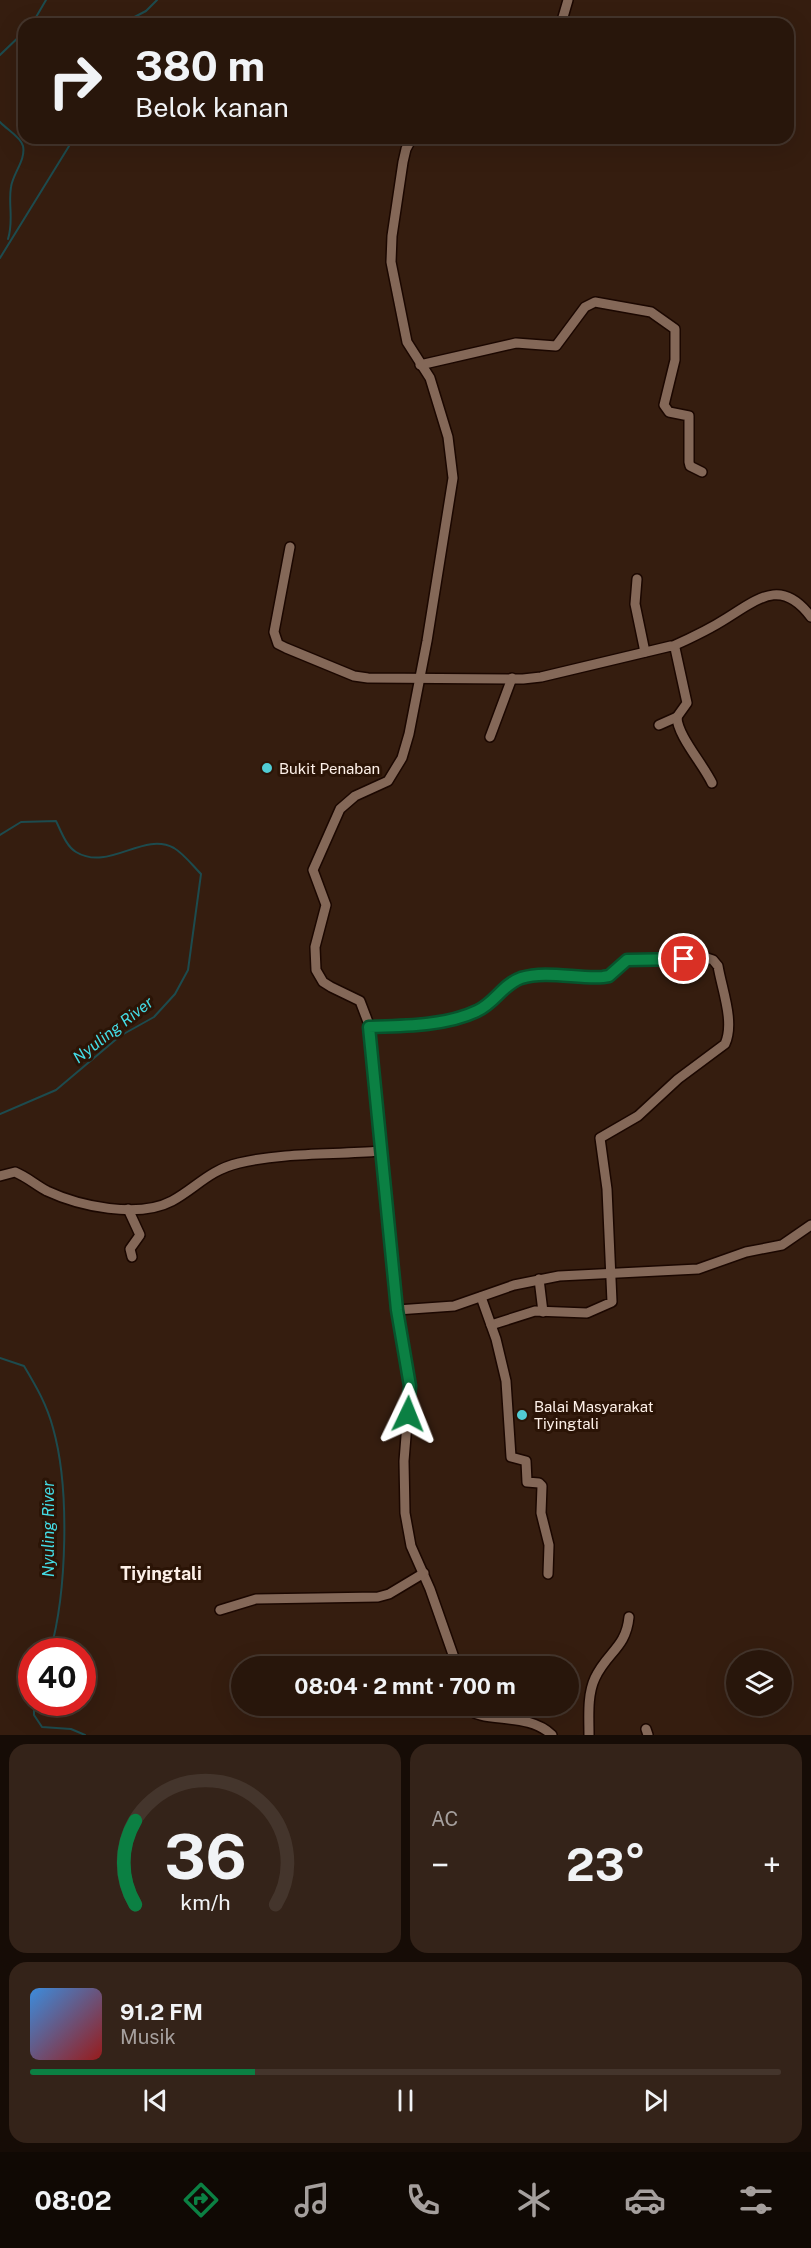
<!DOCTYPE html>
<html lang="id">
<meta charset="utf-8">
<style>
body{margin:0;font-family:"Public Sans",sans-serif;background:#342319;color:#f1f3f6;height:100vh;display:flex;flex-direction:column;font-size:22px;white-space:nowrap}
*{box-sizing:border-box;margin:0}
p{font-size:20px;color:#a59f9d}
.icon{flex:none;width:33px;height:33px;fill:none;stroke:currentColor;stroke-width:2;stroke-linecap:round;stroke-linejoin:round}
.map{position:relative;height:1735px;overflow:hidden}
.details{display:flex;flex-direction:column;gap:9px;padding:9px;background:#160c06;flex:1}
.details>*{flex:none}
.banner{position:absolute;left:18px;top:18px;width:776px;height:126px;border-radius:18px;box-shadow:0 6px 24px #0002,0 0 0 2px #44352c;background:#28160b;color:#f1f3f6;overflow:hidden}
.controls{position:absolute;left:726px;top:1650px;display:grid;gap:12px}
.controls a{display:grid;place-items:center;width:66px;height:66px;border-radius:50%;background:#28160b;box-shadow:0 6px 24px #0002,0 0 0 2px #44352c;font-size:30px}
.speed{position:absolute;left:18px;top:1638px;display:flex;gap:12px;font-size:30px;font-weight:700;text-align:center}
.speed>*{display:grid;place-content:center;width:78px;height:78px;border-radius:50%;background:#28160b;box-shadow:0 6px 24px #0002,0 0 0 2px #44352c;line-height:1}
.speed .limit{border:9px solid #d22;background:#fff;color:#111}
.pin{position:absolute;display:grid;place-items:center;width:51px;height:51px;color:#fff;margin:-26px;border:3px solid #fff;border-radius:50%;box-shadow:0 2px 6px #0007}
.me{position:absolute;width:66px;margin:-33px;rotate:2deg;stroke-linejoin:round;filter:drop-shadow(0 0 4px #0008)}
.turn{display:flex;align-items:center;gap:21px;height:126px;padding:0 18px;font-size:27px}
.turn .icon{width:78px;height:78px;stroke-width:2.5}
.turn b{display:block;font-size:42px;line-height:51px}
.big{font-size:45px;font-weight:700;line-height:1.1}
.details .widget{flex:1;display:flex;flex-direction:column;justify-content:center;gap:9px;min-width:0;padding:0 21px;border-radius:18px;background:#342319}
.details .dial{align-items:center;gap:0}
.dial svg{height:156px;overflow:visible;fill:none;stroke:#44352c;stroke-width:7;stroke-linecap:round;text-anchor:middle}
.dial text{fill:#f1f3f6;stroke:none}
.song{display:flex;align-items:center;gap:18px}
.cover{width:72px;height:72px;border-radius:9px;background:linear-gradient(135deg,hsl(210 70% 55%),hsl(0 70% 35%))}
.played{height:6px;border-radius:3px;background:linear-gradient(90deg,#0b8043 30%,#44352c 30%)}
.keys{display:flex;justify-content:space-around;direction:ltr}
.heat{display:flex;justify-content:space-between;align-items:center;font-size:33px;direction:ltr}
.details .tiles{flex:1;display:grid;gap:9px;grid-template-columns:1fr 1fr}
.widget:last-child{grid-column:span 2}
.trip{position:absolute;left:231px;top:1656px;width:348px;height:60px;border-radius:30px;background:#28160b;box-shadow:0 6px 24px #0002,0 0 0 2px #44352c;font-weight:700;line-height:60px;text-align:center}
.tabs{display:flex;height:96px;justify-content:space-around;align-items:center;background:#100904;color:#a59f9d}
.tabs .icon{width:42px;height:42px}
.tabs .on{color:#0b8043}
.tabs b{font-size:27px;color:#f1f3f6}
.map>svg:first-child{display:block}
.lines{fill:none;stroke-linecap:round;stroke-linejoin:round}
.stream{stroke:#1d4b4e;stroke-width:2}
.minor-casing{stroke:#1b0700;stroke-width:12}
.minor{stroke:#846858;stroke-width:9}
.route-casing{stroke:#07532c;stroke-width:15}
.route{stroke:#0b8043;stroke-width:10}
.poi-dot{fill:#51ccd4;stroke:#2b1406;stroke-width:2}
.labels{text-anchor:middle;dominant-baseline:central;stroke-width:6;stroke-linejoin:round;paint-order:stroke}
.poi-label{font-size:15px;fill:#fdf0e8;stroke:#2b1406;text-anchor:start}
.water-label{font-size:16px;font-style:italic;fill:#44dce5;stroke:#2b1406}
.quarter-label{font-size:18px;font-weight:bold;fill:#fdf0e8;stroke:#2b1406}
</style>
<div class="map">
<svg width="811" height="1735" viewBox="0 0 811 1735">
<rect width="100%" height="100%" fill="#351d0f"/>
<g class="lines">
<g class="stream">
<path d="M32,24L46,0"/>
<path d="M121,24L146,11L157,0"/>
<path d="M0,55L24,32"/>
<path d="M0,122C6,129 21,137 23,146C26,160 13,173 11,187C8,204 14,221 8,239"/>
<path d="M0,258L74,138"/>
<path d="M0,835L21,822L56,821C61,831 66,846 76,852C109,872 143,831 174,848C184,854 193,866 201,874L188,970L175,994L154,1017L120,1036L56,1090L0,1114"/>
<path d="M0,1358L24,1366C36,1386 47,1405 53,1428C70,1488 67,1592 50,1652"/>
<path d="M34,1702V1715L42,1727L71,1729L85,1735"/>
</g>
<defs>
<g id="minor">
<path d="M561,24L568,0"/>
<path d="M412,138L406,149L403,162L392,236L391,262L407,342L430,378L448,437L453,478L427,641L409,734L402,758L388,781L355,796L340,809L313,870L326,905L315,947L316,970L323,982L331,987L360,1001L368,1022L397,1310L410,1386L404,1461L405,1513L411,1546L430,1589L457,1666"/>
<path d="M420,365L516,343L556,346L585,307L595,302L651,312L675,329V360L664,405L669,412L689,416V462L690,466L702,472"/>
<path d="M290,547L274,632L278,644L286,648L354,676L368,678L523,679L541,677L671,646L675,648L687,703L677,717L659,725"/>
<path d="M637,579L635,604L645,652"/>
<path d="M673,646C691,638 710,629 727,618C759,598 782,578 811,617"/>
<path d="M677,717C677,735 703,764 712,783"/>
<path d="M490,737L512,678"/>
<path d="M369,1027C403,1026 446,1026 477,1011C495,1003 502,985 521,979C546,970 577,979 603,977L609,976L627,960L707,958L713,960L718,966C722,990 735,1022 725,1044L678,1079L638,1116L600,1138L607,1189L612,1302L587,1313L535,1311L491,1325"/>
<path d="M0,1176L15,1172C27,1177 36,1185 47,1191C79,1206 138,1219 172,1201C196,1188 209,1170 239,1163C285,1152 334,1155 380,1151"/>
<path d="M128,1209L140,1235L130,1249L132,1257"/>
<path d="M539,1279L543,1312"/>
<path d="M481,1297L496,1339L506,1381L511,1457L526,1461L527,1482L539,1483L542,1486L541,1513L549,1545L548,1574"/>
<path d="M397,1310L454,1306L514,1285L559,1276L698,1269L746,1252L782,1245L811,1225"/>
<path d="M220,1610L256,1599L378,1597L389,1594L424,1573"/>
<path d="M465,1706C482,1726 526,1710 552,1735"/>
<path d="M646,1729L648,1735"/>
<path d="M589,1735C589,1717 587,1695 595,1678C607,1652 626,1648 629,1617"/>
</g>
</defs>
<use href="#minor" class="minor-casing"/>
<use href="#minor" class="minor"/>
</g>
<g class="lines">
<defs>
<path id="route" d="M408,1414L410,1386L397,1310L369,1027C403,1026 446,1026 477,1011C495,1003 502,985 521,978C546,970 577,979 603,977L609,976L627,960L684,959"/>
</defs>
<use href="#route" class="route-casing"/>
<use href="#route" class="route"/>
</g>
<g class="poi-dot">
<circle cx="267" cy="768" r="6"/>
<circle cx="522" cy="1415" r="6"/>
</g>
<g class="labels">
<g class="poi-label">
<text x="279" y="768">Bukit Penaban</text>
<text x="534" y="1406">Balai Masyarakat<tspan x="534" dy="17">Tiyingtali</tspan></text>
</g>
<g class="water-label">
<text transform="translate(113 1030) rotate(-38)">Nyuling River</text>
<text transform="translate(48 1529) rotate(-90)">Nyuling River</text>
</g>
<g class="quarter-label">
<text x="161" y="1573">Tiyingtali</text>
</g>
</g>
</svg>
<div class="controls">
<a><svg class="icon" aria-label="layers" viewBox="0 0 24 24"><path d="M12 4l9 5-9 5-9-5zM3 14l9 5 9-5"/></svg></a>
</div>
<div class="speed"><div class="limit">40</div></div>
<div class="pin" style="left:684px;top:959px;background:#d93025"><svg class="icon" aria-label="arrive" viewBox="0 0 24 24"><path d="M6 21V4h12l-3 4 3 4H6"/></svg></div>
<svg class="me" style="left:408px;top:1414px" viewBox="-20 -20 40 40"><path d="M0-17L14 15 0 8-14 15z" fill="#0b8043" stroke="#fff" stroke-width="4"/></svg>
<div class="trip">08:04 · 2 mnt · 700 m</div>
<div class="banner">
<div class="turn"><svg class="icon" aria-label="right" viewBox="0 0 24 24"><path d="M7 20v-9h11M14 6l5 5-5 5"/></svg><div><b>380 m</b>Belok kanan</div></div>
</div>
</div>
<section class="details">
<div class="tiles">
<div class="widget dial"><svg viewBox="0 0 100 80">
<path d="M14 69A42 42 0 1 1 86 69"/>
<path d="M14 69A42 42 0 0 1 14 26" stroke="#0b8043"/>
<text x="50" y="56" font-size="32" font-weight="700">36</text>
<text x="50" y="72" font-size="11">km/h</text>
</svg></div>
<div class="widget"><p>AC</p>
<div class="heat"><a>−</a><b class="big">23°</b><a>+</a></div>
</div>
<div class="widget">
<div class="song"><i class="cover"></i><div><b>91.2 FM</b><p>Musik</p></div></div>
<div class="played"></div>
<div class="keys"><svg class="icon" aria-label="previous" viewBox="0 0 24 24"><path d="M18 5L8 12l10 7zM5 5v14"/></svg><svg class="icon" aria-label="pause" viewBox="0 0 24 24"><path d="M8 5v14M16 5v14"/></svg><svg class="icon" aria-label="next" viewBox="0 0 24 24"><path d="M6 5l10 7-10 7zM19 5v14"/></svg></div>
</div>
</div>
</section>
<nav class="tabs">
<b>08:02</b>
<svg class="icon on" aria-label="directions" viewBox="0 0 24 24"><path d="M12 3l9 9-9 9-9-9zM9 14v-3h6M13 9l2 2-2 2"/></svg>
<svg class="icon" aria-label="music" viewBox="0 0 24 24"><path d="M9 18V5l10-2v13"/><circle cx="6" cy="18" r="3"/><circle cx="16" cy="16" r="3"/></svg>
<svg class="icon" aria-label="phone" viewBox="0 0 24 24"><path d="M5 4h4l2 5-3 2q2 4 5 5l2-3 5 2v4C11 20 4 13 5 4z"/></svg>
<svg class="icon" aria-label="climate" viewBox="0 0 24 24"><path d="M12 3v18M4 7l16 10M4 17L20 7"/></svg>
<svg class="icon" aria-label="car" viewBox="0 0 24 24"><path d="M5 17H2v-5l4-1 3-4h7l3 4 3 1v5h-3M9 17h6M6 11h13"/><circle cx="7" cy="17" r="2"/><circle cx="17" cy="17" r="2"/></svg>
<svg class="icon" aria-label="filters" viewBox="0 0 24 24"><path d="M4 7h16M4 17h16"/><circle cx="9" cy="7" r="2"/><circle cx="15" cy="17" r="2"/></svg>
</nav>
